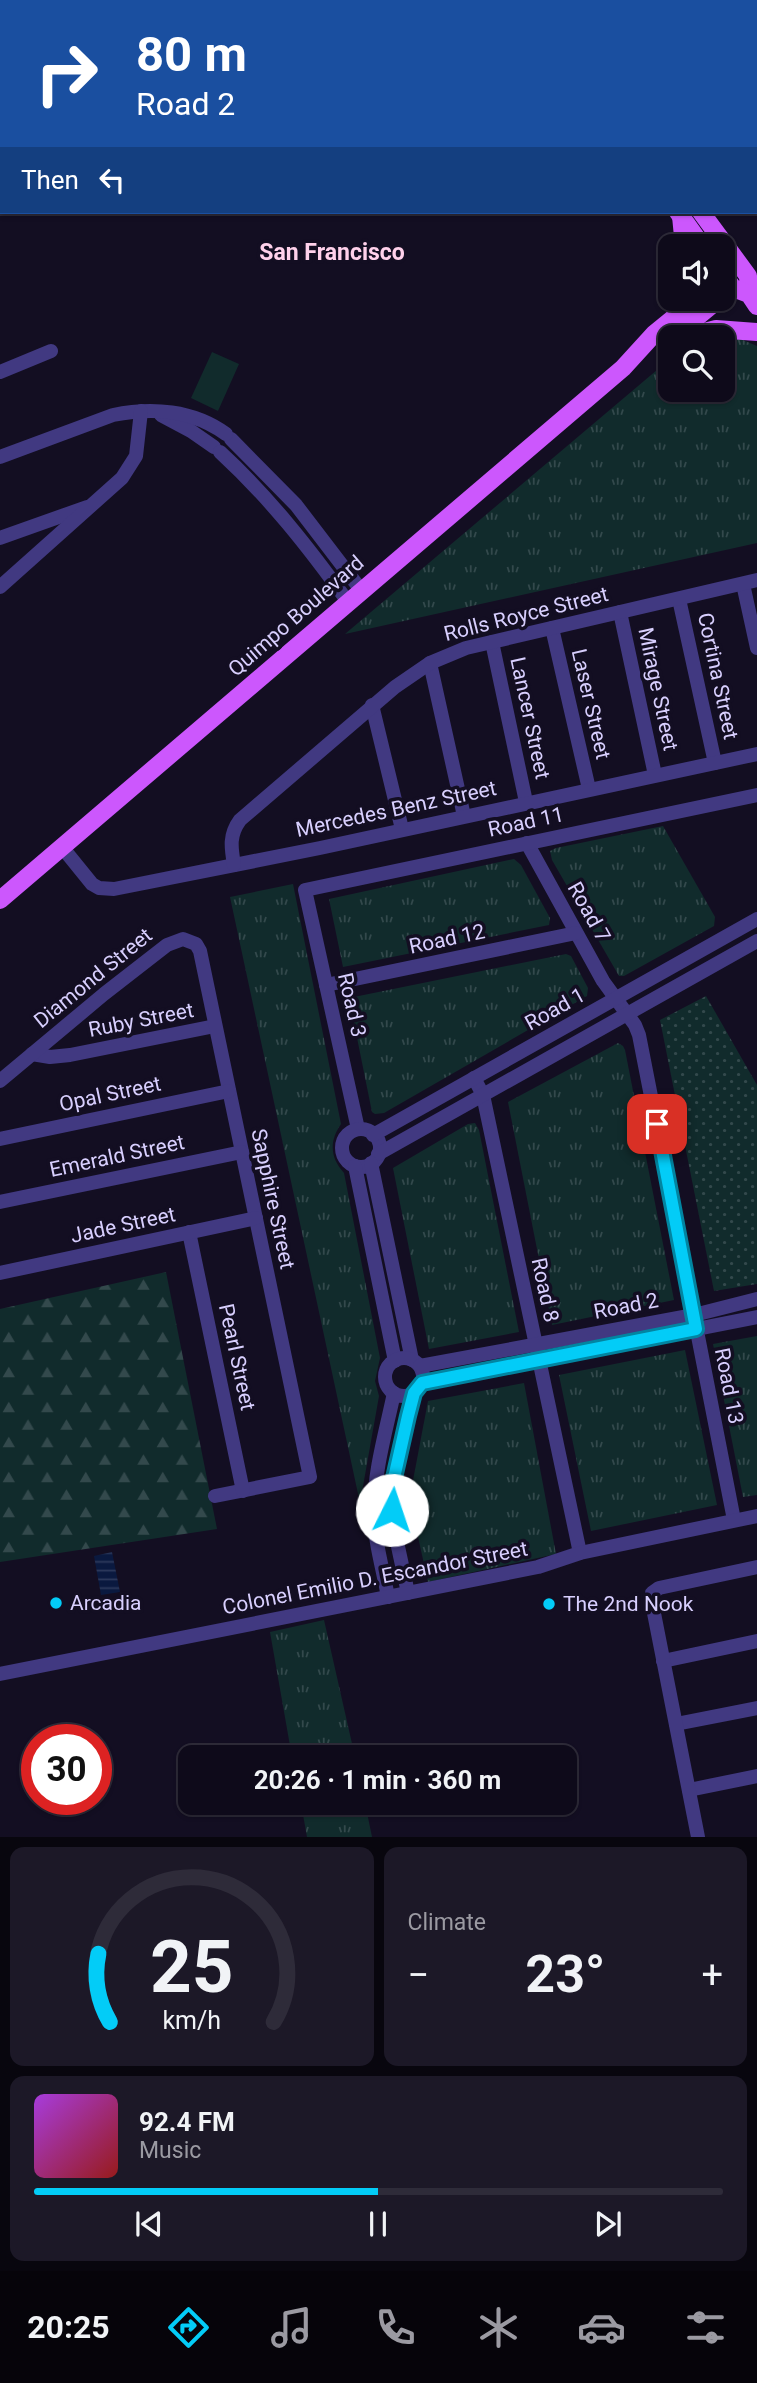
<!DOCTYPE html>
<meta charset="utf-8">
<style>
body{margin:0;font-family:Roboto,sans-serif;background:#1c1827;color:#f1f3f6;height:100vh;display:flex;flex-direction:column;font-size:26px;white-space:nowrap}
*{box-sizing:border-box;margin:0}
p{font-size:23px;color:#9b9aa2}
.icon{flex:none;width:38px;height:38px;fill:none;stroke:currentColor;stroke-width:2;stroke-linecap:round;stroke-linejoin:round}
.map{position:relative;height:1837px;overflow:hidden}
.drawer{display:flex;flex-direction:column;gap:10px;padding:10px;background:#08060e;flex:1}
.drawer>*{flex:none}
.top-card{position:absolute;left:0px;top:0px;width:758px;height:214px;box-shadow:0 2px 5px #0004,0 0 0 2px #2e2b39;background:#1a4fa0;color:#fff;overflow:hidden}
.controls{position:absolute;left:658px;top:234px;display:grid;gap:14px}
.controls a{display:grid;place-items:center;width:77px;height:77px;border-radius:14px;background:#0e0a1a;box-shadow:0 2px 5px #0004,0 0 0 2px #2e2b39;font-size:35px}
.speed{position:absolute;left:21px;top:1724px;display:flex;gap:14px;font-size:35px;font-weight:700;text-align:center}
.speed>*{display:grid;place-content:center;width:91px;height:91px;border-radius:50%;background:#0e0a1a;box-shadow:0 2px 5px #0004,0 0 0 2px #2e2b39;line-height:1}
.speed .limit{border:10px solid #d22;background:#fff;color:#111}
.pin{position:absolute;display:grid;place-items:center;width:60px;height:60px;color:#fff;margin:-30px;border-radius:14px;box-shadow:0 4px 10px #0006}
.me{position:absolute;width:77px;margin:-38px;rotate:4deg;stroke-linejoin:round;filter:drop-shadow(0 0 5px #0008)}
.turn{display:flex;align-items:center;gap:24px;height:147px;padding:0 21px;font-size:32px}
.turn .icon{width:91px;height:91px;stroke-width:2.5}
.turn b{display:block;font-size:49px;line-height:60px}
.then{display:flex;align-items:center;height:66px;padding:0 21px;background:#0003;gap:14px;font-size:26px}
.big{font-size:52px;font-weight:700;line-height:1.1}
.drawer .widget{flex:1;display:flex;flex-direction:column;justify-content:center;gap:10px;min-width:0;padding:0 24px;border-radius:14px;background:#1c1827}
.drawer .dial{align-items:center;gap:0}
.dial svg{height:182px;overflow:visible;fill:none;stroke:#2e2b39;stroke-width:7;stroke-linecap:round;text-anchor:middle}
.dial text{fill:#f1f3f6;stroke:none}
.song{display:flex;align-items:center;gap:21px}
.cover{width:84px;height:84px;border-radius:10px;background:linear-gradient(135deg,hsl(280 70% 55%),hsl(0 70% 35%))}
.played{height:7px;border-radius:4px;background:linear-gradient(90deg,#03ccf7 50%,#2e2b39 50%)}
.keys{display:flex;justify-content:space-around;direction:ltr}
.heat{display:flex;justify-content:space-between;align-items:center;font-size:38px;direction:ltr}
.drawer .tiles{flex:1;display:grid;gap:10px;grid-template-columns:1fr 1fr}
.widget:last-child{grid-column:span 2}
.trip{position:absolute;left:178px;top:1745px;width:399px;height:70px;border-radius:14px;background:#0e0a1a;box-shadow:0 2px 5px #0004,0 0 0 2px #2e2b39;font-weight:700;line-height:70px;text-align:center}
.dock{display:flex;height:112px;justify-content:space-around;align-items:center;background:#06040a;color:#9b9aa2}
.dock .icon{width:49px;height:49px}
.dock .on{color:#03ccf7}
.dock b{font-size:32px;color:#f1f3f6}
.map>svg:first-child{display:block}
.grass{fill:url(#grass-tufts)}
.forest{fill:url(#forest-firs)}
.park{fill:url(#park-dots)}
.pitch{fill:#112b2c}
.water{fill:url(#water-rules)}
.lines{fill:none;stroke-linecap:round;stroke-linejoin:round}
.street{stroke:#413981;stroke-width:14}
.secondary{stroke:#7667fd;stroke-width:18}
.primary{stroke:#cc57fd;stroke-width:18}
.route-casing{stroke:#0285a1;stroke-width:18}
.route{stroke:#03ccf7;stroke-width:12}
.poi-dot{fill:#03ccf7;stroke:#130e22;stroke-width:2.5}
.labels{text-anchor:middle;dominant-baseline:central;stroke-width:7;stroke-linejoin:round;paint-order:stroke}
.street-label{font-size:21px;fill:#d8cffe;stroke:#130e22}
.poi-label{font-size:21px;fill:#d8cffe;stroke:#130e22;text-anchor:start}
.neighbourhood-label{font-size:23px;font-weight:bold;fill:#ffd1eb;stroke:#130e22}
</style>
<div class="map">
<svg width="757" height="1837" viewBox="0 0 757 1837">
<defs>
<pattern id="grass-tufts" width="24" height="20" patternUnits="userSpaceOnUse" patternTransform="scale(1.75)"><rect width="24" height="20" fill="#112b2c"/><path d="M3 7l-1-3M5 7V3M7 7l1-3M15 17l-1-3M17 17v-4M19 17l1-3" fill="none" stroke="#33494c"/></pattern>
<pattern id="forest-firs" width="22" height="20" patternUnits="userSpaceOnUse" patternTransform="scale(1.75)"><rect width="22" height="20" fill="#112b2c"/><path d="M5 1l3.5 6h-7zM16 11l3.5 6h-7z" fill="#33494c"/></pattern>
<pattern id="park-dots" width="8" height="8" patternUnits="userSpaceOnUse" patternTransform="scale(1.75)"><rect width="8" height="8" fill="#112b2c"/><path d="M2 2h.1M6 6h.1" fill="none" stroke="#33494c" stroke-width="1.8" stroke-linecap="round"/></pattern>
<pattern id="water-rules" width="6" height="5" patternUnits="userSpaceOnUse" patternTransform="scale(1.75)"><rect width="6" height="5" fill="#0a193f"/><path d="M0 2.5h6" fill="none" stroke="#2d395c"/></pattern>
</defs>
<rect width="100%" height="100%" fill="#130e22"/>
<g class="grass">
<path d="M723,338H738L757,346V543L345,634L670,359V390H723Z"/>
<path d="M663,826L715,917L714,926L624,976H619L552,860L550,851L556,848Z"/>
<path d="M514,859L521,865L550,918L549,925L343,967L329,899Z"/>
<path d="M293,884L341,1124C329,1141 330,1158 344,1173L380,1358L375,1381L379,1396L360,1503L230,897Z"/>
<path d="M566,954L571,956L588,988L587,996L384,1113L375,1114L372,1112L349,998Z"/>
<path d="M618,1043L623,1046L625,1050L674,1300L552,1325L508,1102Z"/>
<path d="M475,1123L479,1130L519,1332L429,1349L393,1168L468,1124Z"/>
<path d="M757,1336V1495L743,1497L713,1344Z"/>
<path d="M685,1350L717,1505L591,1531L559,1375Z"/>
<path d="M524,1383L556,1554L428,1582L411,1505V1491L428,1401Z"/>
<path d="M324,1620L355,1757H292L270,1632Z"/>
<path d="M301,1803H365L372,1837H307Z"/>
</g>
<path class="forest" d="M166,1272L217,1529L0,1562V1309Z"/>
<path class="park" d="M706,996L757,1085V1284L714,1291L660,1020Z"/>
<path class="pitch" d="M212,352L239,364L218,411L191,398Z"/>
<path class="water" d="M112,1552L120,1592L101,1595L94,1556Z"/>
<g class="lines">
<g class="street">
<path d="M75,0L76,2"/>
<path d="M292,0L293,2"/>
<path d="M17,2L18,0"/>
<path d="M756,10L757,6"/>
<path d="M0,17L2,15"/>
<path d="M0,94L2,96"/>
<path d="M756,102L757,104"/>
<path d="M0,153L2,150"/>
<path d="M0,372L51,351"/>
<path d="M161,415L191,431L214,447"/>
<path d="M231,439L296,505L361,590"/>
<path d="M220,452C269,497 309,548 348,602"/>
<path d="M0,457L113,415C152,407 193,410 226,434"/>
<path d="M0,538L87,507"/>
<path d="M743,584L757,648"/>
<path d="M0,587L122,478L136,456L141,411"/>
<path d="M679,599L715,763"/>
<path d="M620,612L655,775"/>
<path d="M552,628L589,789"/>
<path d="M492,642L526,802"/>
<path d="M430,663L464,816"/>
<path d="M372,705L402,829"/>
<path d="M527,843L603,981L635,1025L639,1035L734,1520"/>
<path d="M62,847L92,884L99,888L114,889L320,848L757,754"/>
<path d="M234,865C231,847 229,835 240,820L395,687L430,663L466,648L757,580"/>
<path d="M326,985L576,933"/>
<path d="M32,1054L50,1057L70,1055L215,1026"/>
<path d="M474,1078L483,1095L580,1553"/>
<path d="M0,1081L104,994L167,945L183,939L196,944L200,951L310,1477L215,1496"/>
<path d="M358,1129L305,890L757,795"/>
<circle cx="361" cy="1148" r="19"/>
<path d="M373,1135L757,919"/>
<path d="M0,1139L229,1091"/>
<path d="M378,1154L757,941"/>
<path d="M371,1163L412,1360"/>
<path d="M355,1166L395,1361"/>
<path d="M0,1202L242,1152"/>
<path d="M189,1232L243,1491"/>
<path d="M0,1273L256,1218"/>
<circle cx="404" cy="1377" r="19"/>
<path d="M420,1366L694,1315L757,1299"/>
<path d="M422,1383L757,1317"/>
<path d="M408,1593L394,1528L392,1492L414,1393"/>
<path d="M388,1597C383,1569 374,1540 374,1511C374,1471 386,1431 394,1393"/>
<path d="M663,1661L757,1641"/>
<path d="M0,1674L538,1567L580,1553L757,1516"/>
<path d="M676,1724L757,1708"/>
<path d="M689,1790L757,1776"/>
<path d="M698,1837L652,1603V1593L659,1588L757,1567"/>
</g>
<path class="secondary" d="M583,0L585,2"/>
<g class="primary">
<path d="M633,2V0"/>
<path d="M652,2L653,0"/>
<path d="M678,212L703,247"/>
<path d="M701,212L748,276L749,294"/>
<path d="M681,216L684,247"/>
<path d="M723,274L733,288L749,294L757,306"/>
<path d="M674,336L719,299"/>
<path d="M681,338L716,329L757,332"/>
<path d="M0,900L623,368L654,334L697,299"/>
</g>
</g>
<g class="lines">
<defs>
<path id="route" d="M392,1510L394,1478L408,1416L414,1393L422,1383L696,1329L657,1124"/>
</defs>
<use href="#route" class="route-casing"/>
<use href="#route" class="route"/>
</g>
<g class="poi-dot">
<circle cx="56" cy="1603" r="7"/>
<circle cx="549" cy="1604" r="7"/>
</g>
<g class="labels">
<g class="street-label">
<text transform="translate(526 614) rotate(-14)">Rolls Royce Street</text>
<text transform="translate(296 616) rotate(-41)">Quimpo Boulevard</text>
<text transform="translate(718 676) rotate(78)">Cortina Street</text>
<text transform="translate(658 689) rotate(78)">Mirage Street</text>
<text transform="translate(591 704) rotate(77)">Laser Street</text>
<text transform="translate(530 718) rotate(78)">Lancer Street</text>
<text transform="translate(396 809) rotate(-12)">Mercedes Benz Street</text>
<text transform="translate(526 822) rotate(-12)">Road 11</text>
<text transform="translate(589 912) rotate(61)">Road 7</text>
<text transform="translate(447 939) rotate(-12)">Road 12</text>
<text transform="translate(93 978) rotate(-39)">Diamond Street</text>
<text transform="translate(352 1005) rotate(77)">Road 3</text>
<text transform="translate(555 1009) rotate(-29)">Road 1</text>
<text transform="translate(141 1020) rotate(-11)">Ruby Street</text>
<text transform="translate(110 1094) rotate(-12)">Opal Street</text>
<text transform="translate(117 1156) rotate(-12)">Emerald Street</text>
<text transform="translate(273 1199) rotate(78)">Sapphire Street</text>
<text transform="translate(123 1225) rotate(-12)">Jade Street</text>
<text transform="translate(545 1290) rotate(78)">Road 8</text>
<text transform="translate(626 1306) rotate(-11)">Road 2</text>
<text transform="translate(237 1357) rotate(78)">Pearl Street</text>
<text transform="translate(729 1386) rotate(79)">Road 13</text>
<text transform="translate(375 1578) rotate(-11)">Colonel Emilio D. Escandor Street</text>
</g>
<g class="poi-label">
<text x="70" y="1603">Arcadia</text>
<text x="563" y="1604">The 2nd Nook</text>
</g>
<g class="neighbourhood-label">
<text x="332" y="252">San Francisco</text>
</g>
</g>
</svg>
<div class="controls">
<a><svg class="icon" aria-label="sound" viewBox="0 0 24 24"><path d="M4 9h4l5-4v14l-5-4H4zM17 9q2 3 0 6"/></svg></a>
<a><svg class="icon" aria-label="search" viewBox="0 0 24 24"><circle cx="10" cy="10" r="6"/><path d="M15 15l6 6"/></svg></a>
</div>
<div class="speed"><div class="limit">30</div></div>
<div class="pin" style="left:657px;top:1124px;background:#d93025"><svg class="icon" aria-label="arrive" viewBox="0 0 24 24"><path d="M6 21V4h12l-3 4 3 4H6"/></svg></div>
<svg class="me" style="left:392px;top:1510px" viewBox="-20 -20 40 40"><circle r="19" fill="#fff"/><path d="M0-13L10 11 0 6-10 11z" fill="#03ccf7"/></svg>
<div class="trip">20:26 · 1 min · 360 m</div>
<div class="top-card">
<div class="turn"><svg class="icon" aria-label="right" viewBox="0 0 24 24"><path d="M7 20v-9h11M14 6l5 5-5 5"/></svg><div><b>80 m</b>Road 2</div></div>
<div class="then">Then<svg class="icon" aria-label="left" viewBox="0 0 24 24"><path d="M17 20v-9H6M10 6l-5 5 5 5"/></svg></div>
</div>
</div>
<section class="drawer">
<div class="tiles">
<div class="widget dial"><svg viewBox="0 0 100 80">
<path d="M14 69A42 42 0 1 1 86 69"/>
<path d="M14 69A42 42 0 0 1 9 39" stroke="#03ccf7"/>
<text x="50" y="56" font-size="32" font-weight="700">25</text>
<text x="50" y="72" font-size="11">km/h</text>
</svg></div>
<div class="widget"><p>Climate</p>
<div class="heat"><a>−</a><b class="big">23°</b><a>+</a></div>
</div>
<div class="widget">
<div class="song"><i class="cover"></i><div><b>92.4 FM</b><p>Music</p></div></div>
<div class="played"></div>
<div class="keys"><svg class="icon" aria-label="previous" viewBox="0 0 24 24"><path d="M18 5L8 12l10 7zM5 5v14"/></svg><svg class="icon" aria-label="pause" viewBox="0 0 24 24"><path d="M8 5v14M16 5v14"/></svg><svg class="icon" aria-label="next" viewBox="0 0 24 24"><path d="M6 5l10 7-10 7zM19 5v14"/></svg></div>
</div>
</div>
</section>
<nav class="dock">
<b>20:25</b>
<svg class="icon on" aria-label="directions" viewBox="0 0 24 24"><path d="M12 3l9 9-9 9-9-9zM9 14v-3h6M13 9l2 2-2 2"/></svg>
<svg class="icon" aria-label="music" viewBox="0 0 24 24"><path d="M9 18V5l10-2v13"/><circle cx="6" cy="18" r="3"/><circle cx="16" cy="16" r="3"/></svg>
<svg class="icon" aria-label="phone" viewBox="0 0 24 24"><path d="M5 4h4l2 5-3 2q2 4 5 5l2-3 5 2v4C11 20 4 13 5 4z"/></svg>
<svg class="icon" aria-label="climate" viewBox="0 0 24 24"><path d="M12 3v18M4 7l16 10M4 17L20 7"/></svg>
<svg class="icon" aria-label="car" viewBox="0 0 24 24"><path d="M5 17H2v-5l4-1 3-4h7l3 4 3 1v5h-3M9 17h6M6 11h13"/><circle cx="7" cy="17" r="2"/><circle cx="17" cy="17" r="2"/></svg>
<svg class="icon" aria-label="filters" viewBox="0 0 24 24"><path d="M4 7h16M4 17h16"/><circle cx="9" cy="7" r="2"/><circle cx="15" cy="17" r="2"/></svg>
</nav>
